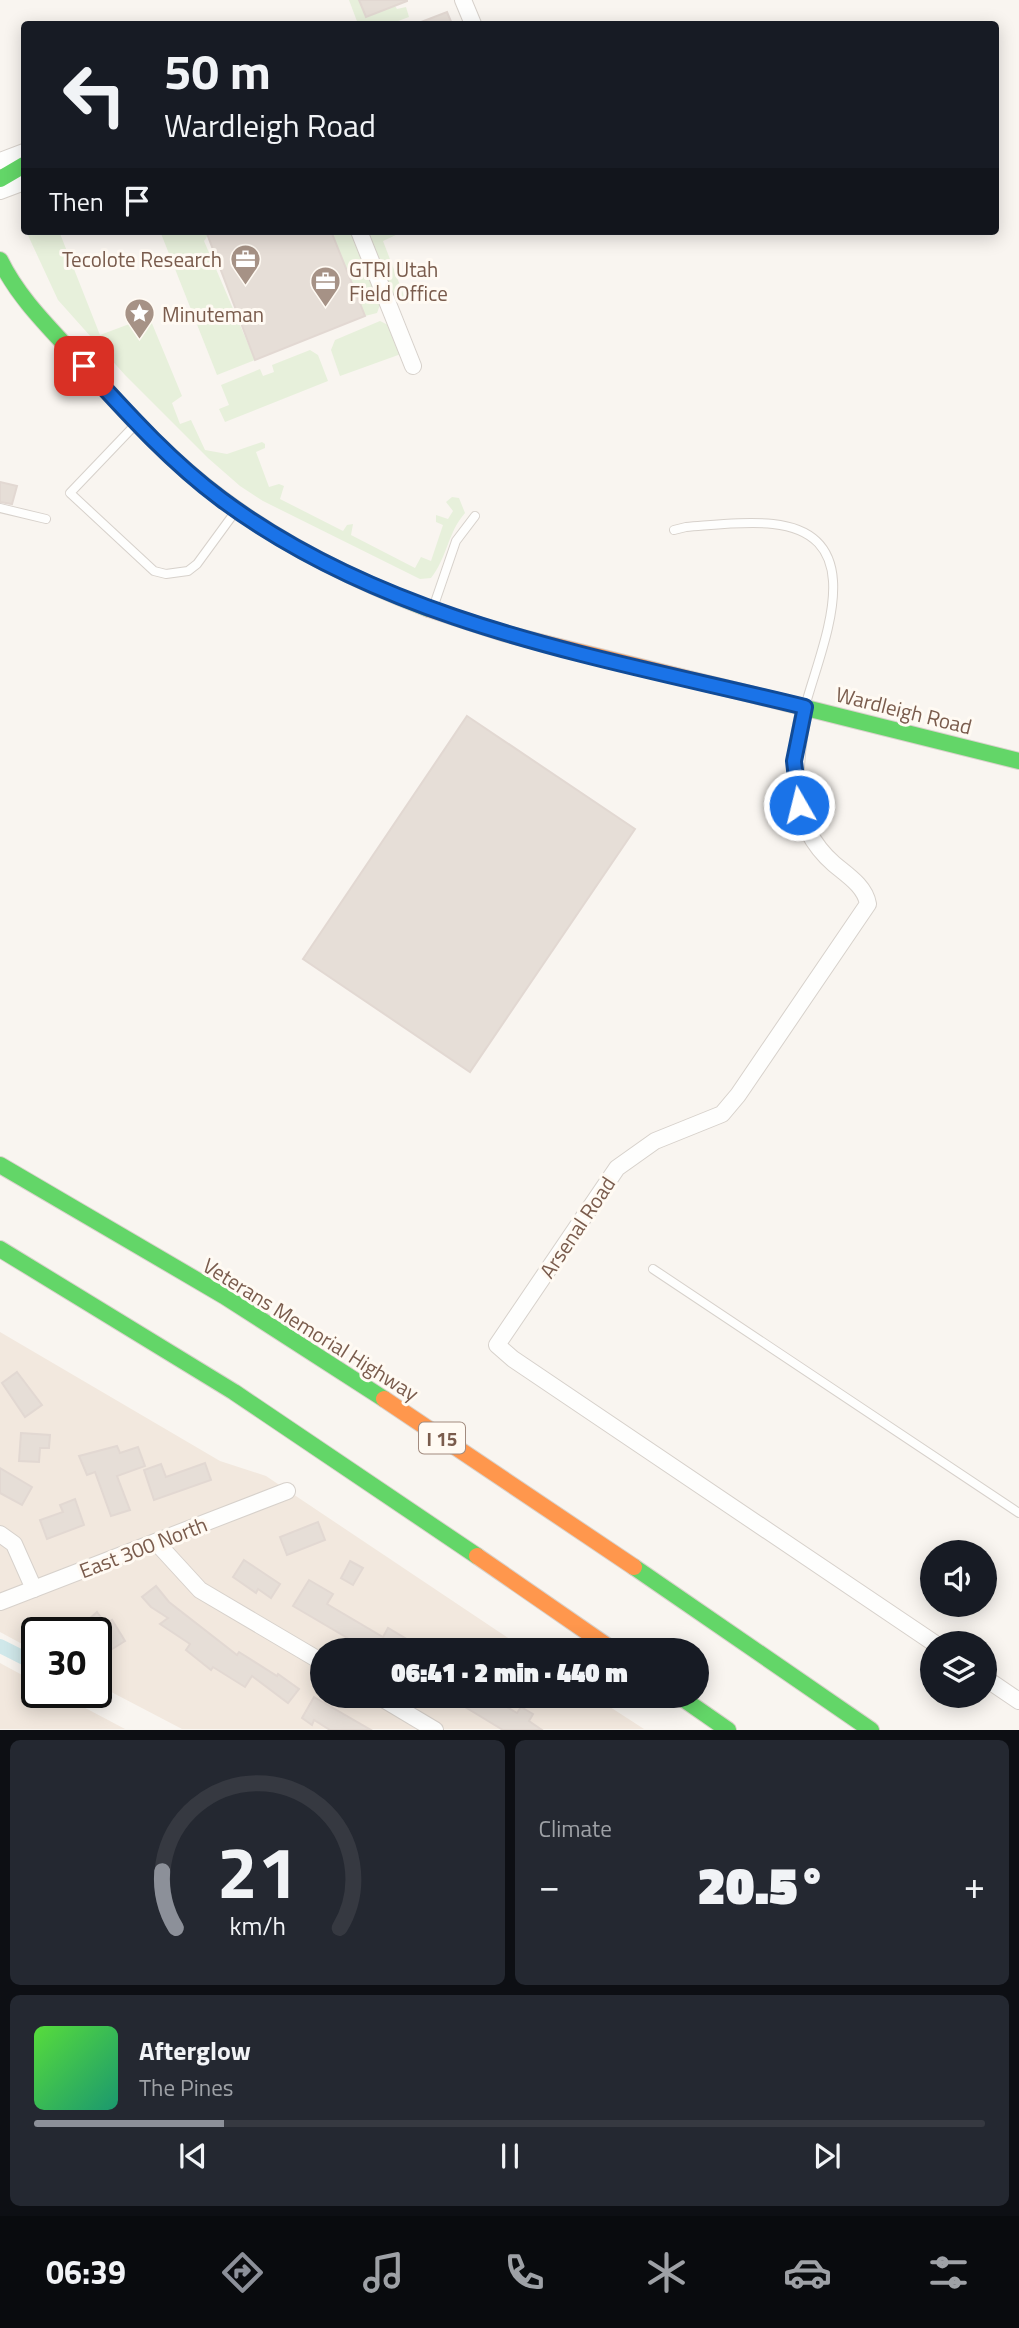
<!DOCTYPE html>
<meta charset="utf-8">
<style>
body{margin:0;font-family:"Titillium Web",sans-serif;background:#242831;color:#f1f3f6;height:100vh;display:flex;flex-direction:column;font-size:26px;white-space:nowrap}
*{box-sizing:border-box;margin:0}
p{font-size:23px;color:#9ea1a6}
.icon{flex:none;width:38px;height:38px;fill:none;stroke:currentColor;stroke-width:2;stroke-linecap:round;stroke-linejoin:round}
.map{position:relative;height:1730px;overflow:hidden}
.details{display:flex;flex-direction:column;gap:10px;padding:10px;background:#0d0f14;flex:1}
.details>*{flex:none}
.guide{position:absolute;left:21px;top:21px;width:978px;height:214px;border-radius:7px;box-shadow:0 4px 18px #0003;background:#171b24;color:#f1f3f6;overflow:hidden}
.buttons{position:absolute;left:920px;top:1540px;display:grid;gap:14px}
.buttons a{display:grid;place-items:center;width:77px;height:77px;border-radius:50%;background:#171b24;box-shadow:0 4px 18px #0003;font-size:35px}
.speed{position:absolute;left:21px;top:1617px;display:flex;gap:14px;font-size:35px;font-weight:700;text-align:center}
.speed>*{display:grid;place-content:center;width:91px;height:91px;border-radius:50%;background:#171b24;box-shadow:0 4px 18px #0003;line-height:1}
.speed .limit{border:4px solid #111;border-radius:10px;background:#fff;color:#111}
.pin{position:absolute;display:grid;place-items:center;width:60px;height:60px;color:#fff;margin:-30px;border-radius:14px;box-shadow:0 4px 10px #0006}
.me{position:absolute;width:77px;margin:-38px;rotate:352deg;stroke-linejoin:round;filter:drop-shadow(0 0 5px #0008)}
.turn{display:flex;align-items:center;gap:24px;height:147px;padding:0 28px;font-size:32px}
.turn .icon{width:91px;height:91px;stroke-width:2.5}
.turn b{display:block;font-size:49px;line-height:60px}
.then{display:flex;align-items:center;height:66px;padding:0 28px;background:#0003;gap:14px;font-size:26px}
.big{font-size:52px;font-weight:800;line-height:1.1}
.details .card{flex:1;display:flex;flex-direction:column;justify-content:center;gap:10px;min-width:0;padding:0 24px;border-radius:10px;background:#242831}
.details .dial{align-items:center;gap:0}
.dial svg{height:182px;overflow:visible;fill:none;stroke:#363941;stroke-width:7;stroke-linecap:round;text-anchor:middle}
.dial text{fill:#f1f3f6;stroke:none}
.song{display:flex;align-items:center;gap:21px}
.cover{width:84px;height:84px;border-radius:10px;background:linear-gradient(135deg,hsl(110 70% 55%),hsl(160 70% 35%))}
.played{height:7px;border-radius:4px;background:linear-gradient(90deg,#8c9099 20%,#363941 20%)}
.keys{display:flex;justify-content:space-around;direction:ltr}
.heat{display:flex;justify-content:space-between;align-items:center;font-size:38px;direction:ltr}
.details .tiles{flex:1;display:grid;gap:10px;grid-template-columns:1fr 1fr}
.card:last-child{grid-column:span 2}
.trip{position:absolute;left:310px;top:1638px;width:399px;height:70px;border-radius:35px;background:#171b24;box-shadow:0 4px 18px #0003;font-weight:800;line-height:70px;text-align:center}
.menu{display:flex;height:112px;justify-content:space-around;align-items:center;background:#090b0e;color:#9ea1a6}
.menu .icon{width:49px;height:49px}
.menu .selected{color:#8c9099}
.menu b{font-size:32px;color:#f1f3f6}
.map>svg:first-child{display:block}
.residential{fill:#f2e8de}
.green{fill:#e7f0db}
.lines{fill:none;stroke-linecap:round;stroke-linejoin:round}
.canal{stroke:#d0e8ea;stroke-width:14}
.building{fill:#e6ded7;stroke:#e2d8d2;stroke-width:2}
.lane-casing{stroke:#d7d1cb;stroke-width:10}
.street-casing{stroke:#d7d1cb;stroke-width:18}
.fast-casing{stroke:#d9d2cb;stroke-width:18}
.slow-casing{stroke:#d9d2cb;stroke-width:18}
.lane{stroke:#fefefd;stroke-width:8}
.street{stroke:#fefefd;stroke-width:16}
.fast{stroke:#63d668;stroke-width:16}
.slow{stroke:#ff974d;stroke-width:16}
.route-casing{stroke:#114b97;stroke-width:18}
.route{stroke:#1a73e8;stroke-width:12}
.labels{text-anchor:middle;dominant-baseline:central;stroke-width:6;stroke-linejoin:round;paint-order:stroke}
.shield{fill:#fffaf3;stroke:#a28b7f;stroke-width:2}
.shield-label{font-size:19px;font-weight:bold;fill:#7a5c4d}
.poi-label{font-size:21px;fill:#7a5c4d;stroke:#fffaf3;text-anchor:start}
.street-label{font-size:21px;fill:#7a5c4d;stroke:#fffaf3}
</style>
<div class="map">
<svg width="1019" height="1730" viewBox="0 0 1019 1730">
<rect width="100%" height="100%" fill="#f9f5f0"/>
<g class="residential">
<path d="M0,1332L220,1461L266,1476L526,1650H322V1696H593L644,1729H182L96,1684V1633H37V1652L0,1632Z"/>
<path d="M0,1663L37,1683V1692H55L125,1729H0Z"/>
</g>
<g class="green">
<path d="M349,0H359L366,17L395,6L397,9L406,7L409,17L390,24H358Z"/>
<path d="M26,231H59L100,335L140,320L151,321L182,396L172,403L180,424L191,420L205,450L227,454L262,442L265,444V448L256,452L269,487L279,484L284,486L280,499L343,531L347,525L353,524L351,535L415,568L421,557L431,561L443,525L436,522V515L448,519L453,511L446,502L452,497L459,498L465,513C448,532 447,558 431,578L420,579L263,501L240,486L208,458L125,375L58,300Z"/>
<path d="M160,231H211L204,241L255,360L217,375Z"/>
<path d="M331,231H353L381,302L377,313L365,316Z"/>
<path d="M367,231H397L398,234L383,241L406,301L393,297Z"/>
<path d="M380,321L390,326L401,354L340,376L331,350L335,340Z"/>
<path d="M310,350L318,355L328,381L225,422L219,409L229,405L221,385L260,369L263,376L274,372L272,365Z"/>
</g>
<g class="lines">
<path class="canal" d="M0,1646L28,1660"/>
</g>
<g class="building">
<path d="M359,0H407V1L366,17Z"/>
<path d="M447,12L452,24H416Z"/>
<path d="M206,231H331L365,316L255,360Z"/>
<path d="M0,482L17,486L12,504L0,502Z"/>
<path d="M467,716L635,829L470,1072L303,959Z"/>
<path d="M17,1372L42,1405L25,1417L2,1383Z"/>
<path d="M21,1433L50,1435L49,1448H40L39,1462L19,1461Z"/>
<path d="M117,1446L120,1453L138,1447L145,1466L117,1476L130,1510L111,1516L95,1472L87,1475L79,1456Z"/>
<path d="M205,1463L211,1480L154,1500L144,1470L161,1464L166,1477Z"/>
<path d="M0,1468L32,1487L22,1505L0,1493Z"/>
<path d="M75,1499L84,1525L47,1539L40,1520L63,1512L60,1505Z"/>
<path d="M318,1522L325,1540L287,1555L280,1537Z"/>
<path d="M244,1560L280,1584L271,1598L258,1589L256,1593L233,1577Z"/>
<path d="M350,1561L363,1568L353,1585L341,1578Z"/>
<path d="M309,1580L333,1594L327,1604L383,1637L388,1628L425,1650H368L293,1606Z"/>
<path d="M156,1586L169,1602L237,1655L239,1652L277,1676L278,1674L299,1689L288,1703L252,1676L245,1687L213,1667L211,1670L186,1650L190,1644L160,1624L168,1618L151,1607L142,1597Z"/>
<path d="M97,1612L106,1624L112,1620L125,1641L109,1651L87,1621Z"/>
<path d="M447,1696H488L517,1713L521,1707L533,1714L529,1721L542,1730H503Z"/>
<path d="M314,1697L371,1730H330L314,1720L312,1725L302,1718Z"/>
</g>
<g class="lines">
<defs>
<g id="lane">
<path d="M135,425L70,493L154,571L166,574L188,571L197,564L235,512"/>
<path d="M0,508L46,519"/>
<path d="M674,530L686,527C714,525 745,521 773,524C874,535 821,646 805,707"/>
<path d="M433,608L456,541L475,516"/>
<path d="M653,1269L1019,1513"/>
</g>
<g id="street">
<path d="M463,0L473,24"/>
<path d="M0,161L24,152"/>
<path d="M0,191L24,182"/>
<path d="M359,231L413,366"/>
<path d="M805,707C792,763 786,822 834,864C847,875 865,886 868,904L738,1095L722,1114L655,1141L617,1168L497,1345L513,1359L934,1643"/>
<path d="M0,1534L14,1544L34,1589"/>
<path d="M156,1542L200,1590L322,1662"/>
<path d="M0,1602L287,1491"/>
<path d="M985,1678L1019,1701"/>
<path d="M378,1696L435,1730"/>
</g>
<g id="fast">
<path d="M0,179L24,165"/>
<path d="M0,260C19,299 50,328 79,360C115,400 152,442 194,477C263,535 345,577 429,609"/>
<path d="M786,703L1019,761"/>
<path d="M0,1165L224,1296L384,1399"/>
<path d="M0,1249L234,1392L477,1556"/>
<path d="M634,1567L871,1730"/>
<path d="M679,1696L728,1730"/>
</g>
<g id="slow">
<path d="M429,609L503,633L786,703"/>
<path d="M384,1399L634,1567"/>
<path d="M477,1556L613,1650"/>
</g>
</defs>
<use href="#lane" class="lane-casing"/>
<use href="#street" class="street-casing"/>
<use href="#fast" class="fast-casing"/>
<use href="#slow" class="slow-casing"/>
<use href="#lane" class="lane"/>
<use href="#street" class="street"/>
<use href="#fast" class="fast"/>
<use href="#slow" class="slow"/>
</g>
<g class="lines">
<defs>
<path id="route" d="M84,366C127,413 170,461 221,499C390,625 605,658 805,707L794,761L799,805"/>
</defs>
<use href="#route" class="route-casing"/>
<use href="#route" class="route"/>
</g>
<defs>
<symbol id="office-pin" viewBox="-11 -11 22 30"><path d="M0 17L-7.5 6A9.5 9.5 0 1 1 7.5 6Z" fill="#a69286" stroke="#fffaf3"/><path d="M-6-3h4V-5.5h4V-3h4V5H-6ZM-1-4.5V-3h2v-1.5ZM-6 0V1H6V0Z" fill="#fff"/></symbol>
<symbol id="sight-pin" viewBox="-11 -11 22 30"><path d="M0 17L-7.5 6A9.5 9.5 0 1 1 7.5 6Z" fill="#a69286" stroke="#fffaf3"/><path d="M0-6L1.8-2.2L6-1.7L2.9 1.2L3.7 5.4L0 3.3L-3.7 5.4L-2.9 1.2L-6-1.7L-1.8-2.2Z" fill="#fff"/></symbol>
</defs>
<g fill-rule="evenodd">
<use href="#office-pin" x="228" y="242" width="35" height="47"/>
<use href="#office-pin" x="308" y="264" width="35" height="47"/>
<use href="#sight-pin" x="122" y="296" width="35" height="47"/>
</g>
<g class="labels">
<rect class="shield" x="419" y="1422.5" width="46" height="31" rx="5"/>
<g class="shield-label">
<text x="442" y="1438">I 15</text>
</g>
<g class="poi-label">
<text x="222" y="259" text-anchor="end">Tecolote Research</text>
<text x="349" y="269">GTRI Utah<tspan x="349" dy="24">Field Office</tspan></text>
<text x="162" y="314">Minuteman</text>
</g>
<g class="street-label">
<text transform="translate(904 710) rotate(14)">Wardleigh Road</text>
<text transform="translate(577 1227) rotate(-56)">Arsenal Road</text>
<text transform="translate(311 1329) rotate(32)">Veterans Memorial Highway</text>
<text transform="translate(143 1547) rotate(-21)">East 300 North</text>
</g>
</g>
</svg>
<div class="buttons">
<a><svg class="icon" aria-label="sound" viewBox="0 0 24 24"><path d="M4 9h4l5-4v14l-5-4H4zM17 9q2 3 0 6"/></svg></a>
<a><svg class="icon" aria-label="layers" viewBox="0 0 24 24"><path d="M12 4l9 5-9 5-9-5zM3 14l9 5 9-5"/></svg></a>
</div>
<div class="speed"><div class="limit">30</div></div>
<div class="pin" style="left:84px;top:366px;background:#d93025"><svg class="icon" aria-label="arrive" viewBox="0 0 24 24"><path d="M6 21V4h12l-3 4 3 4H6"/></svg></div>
<svg class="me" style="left:799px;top:805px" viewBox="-20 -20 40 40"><circle r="17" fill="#1a73e8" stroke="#fff" stroke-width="3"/><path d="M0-11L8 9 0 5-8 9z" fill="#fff"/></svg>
<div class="trip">06:41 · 2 min · 440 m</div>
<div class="guide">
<div class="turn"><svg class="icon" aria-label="left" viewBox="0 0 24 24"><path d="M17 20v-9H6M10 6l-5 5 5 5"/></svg><div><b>50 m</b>Wardleigh Road</div></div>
<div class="then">Then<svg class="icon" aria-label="arrive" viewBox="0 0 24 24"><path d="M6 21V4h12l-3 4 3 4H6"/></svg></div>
</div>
</div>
<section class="details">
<div class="tiles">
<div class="card dial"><svg viewBox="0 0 100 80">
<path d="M14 69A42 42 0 1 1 86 69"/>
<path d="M14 69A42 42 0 0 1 8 44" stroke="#8c9099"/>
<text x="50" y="56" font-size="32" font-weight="700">21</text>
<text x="50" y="72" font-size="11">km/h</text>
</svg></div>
<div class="card"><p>Climate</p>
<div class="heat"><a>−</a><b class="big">20.5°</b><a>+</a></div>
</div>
<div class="card">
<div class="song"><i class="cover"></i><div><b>Afterglow</b><p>The Pines</p></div></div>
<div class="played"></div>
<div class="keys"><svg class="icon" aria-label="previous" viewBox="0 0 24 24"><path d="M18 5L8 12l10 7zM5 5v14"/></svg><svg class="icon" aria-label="pause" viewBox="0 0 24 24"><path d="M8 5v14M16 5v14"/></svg><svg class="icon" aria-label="next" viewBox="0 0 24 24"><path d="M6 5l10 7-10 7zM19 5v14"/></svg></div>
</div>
</div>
</section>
<nav class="menu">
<b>06:39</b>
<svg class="icon selected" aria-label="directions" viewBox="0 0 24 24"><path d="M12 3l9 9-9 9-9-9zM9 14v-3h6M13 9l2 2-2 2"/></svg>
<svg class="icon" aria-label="music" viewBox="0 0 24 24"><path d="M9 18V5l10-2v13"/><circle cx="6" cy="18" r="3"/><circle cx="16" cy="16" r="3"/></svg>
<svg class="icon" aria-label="phone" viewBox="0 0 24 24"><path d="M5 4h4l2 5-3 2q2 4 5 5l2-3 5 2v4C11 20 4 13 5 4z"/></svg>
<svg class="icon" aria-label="climate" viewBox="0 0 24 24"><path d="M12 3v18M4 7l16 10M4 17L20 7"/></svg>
<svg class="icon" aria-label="car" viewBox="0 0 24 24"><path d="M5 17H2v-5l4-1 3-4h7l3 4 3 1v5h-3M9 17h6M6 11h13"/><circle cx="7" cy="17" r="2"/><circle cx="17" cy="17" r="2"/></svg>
<svg class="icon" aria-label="filters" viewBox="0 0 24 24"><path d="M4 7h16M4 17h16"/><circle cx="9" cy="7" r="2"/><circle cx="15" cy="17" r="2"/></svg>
</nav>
